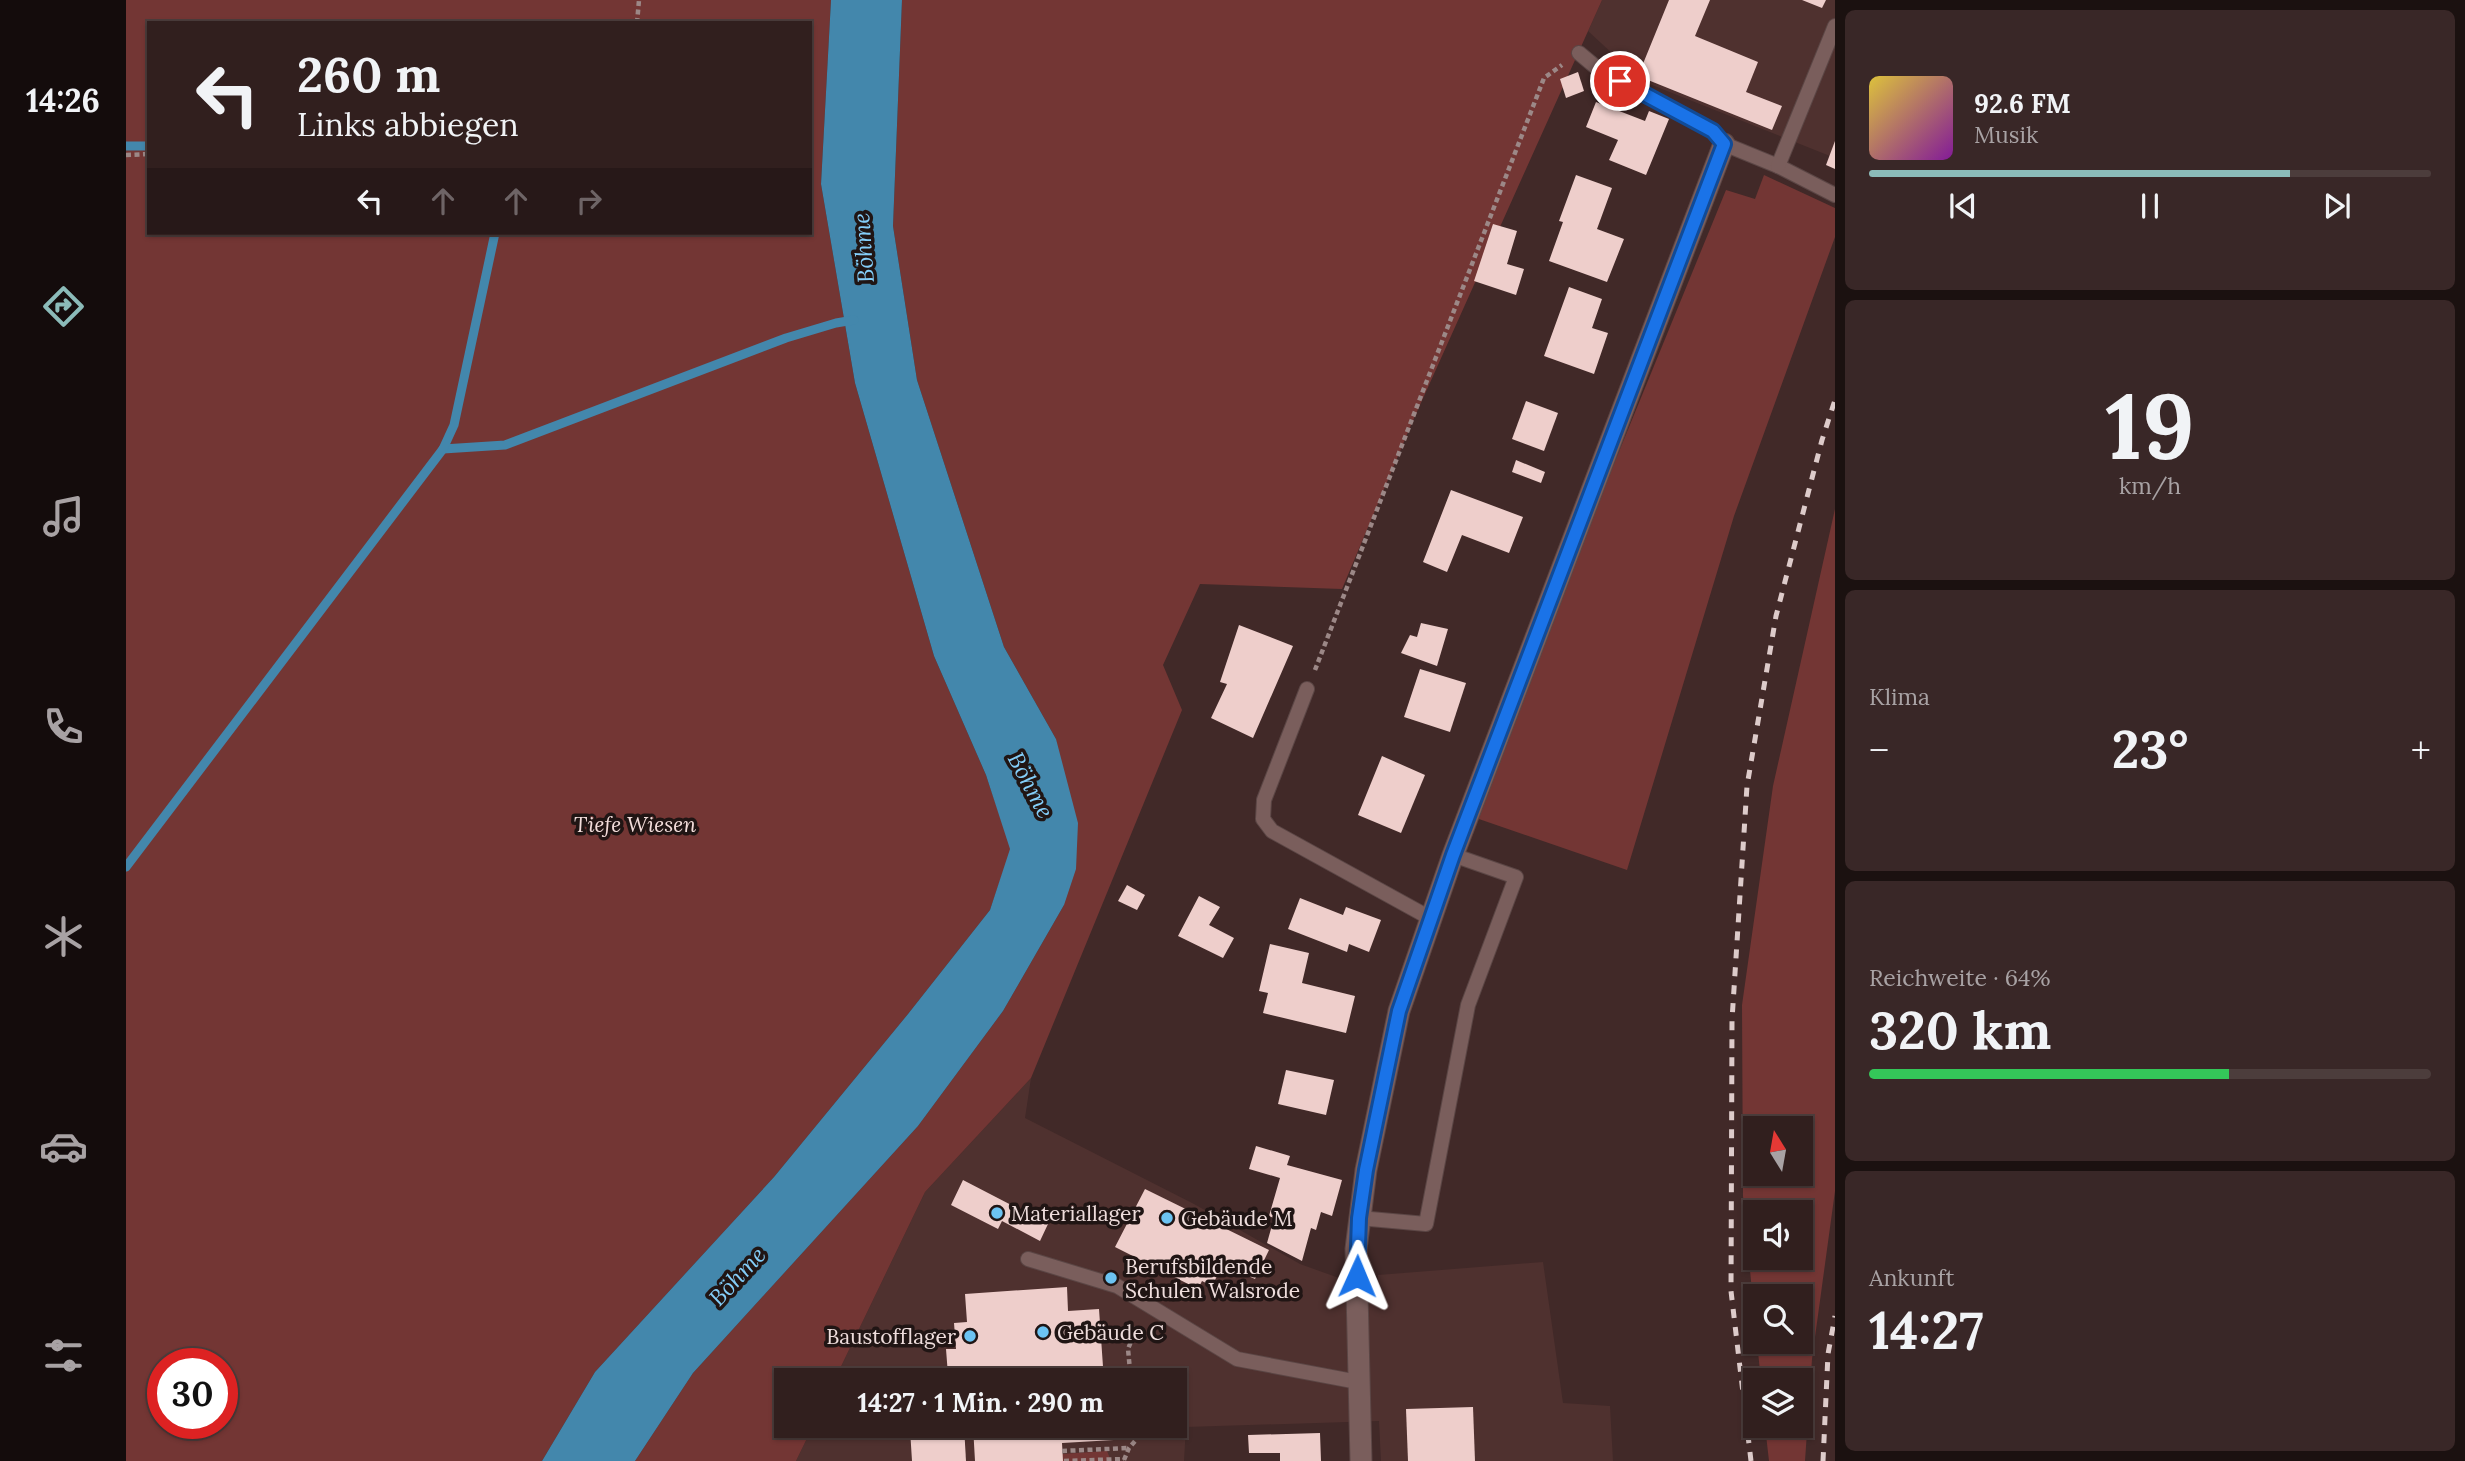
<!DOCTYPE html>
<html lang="de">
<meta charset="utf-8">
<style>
body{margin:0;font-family:Lora,serif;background:#392727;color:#f1f3f6;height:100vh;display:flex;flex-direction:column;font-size:26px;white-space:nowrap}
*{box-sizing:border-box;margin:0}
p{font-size:23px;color:#a8a2a4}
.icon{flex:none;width:38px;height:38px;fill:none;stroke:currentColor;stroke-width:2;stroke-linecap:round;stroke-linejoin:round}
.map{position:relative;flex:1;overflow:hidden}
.drawer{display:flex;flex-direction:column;gap:10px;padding:10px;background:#1b1110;width:630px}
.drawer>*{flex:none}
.banner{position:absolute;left:21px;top:21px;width:665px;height:214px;border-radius:0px;box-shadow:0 2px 5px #0004,0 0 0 2px #4c3d3c;background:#311f1e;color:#f1f3f6;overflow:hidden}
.needle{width:46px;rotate:349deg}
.tools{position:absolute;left:1617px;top:1116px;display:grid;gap:14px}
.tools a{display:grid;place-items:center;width:70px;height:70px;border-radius:0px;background:#311f1e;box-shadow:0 2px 5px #0004,0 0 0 2px #4c3d3c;font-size:35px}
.speed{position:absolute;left:21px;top:1348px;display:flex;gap:14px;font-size:35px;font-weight:700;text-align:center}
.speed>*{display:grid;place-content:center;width:91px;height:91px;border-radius:50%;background:#311f1e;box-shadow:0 2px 5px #0004,0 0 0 2px #4c3d3c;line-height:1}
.speed .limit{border:10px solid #d22;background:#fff;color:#111}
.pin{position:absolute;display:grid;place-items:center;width:60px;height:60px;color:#fff;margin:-30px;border:4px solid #fff;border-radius:50%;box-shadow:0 2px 7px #0007}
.me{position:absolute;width:77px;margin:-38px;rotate:1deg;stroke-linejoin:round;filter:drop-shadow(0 0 5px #0008)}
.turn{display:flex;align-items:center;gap:24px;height:147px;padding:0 35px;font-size:32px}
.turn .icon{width:91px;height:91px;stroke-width:2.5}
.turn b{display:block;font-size:49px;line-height:60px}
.lanes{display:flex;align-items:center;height:66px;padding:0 35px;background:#0003;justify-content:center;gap:35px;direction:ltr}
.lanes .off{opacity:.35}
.big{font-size:52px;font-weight:700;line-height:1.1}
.drawer .tile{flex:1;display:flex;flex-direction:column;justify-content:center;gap:10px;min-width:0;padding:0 24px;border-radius:10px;background:#392727}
.drawer .dial{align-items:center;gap:0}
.dial b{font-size:91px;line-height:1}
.song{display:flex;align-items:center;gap:21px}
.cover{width:84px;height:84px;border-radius:10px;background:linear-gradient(135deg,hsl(50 70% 55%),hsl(290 70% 35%))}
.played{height:7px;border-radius:4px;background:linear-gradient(90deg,#8bbbb9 75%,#4c3d3c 75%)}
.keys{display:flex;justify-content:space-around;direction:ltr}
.heat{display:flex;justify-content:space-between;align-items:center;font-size:38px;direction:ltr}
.charge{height:10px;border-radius:5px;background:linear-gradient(90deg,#34c759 64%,#4c3d3c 0)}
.trip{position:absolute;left:648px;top:1368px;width:413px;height:70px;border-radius:0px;background:#311f1e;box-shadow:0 2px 5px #0004,0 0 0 2px #4c3d3c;font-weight:700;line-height:70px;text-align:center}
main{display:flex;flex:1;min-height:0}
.menu{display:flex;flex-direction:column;width:126px;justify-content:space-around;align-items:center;background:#140c0c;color:#a8a2a4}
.menu .icon{width:49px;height:49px}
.menu .selected{color:#8bbbb9}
.menu b{font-size:32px;color:#f1f3f6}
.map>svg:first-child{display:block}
.built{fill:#4f312f}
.green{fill:#733634;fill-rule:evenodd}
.water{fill:#4387ac}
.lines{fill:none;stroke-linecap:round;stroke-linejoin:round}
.stream{stroke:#4387ac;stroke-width:9}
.building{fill:#eececb}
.service-casing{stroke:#5b4645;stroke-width:16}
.minor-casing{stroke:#5b4645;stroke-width:23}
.path{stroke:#9c8887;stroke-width:4.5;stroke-dasharray:5 3.5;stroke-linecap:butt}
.service{stroke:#7a5e5c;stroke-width:14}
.minor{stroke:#7a5e5c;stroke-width:21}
.rail{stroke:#ddcbca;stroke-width:5;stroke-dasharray:9 9;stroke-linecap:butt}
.route-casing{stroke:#114b97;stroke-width:18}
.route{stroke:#1a73e8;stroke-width:12}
.poi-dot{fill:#6cc3f2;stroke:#201514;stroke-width:2.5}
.labels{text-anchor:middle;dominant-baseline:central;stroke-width:7;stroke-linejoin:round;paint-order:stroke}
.park-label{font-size:21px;font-style:italic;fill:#f3dddb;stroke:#201514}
.poi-label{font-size:21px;fill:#eedddc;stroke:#201514;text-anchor:start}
.water-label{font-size:23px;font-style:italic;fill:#84cef9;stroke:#201514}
</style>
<main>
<nav class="menu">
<b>14:26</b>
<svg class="icon selected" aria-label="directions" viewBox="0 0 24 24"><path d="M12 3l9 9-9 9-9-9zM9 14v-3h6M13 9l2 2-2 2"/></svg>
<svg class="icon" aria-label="music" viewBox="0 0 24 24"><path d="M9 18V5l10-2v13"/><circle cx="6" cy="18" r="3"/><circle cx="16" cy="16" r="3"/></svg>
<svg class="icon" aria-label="phone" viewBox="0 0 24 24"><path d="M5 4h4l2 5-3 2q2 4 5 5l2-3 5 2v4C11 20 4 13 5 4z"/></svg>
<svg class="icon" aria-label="climate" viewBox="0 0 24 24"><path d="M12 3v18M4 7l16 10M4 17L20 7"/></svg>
<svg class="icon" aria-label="car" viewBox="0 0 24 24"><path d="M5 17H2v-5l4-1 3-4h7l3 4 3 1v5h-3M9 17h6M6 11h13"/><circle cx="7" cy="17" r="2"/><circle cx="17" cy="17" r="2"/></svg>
<svg class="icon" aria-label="filters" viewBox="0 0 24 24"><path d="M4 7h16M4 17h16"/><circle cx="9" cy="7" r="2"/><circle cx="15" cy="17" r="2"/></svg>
</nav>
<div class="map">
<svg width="1709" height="1461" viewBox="0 0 1709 1461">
<rect width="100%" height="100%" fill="#412928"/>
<g class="built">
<path d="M1476,0H1709V158L1516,81L1462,31Z"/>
<path d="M905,1078L899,1118L1068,1204L1174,1264L1252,1292V1275L1417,1262L1437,1403L1484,1406L1487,1461H1255L1253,1421L1060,1427L1058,1461H670L687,1426H1048V1381H708L799,1192Z"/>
</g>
<g class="green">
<path d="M0,0H705L695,184L729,383L808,656L860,775L885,849L864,910L782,1014L648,1177L469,1372L416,1461H0ZM23,23H684V233H23ZM37,1363H96V1423H37Z"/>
<path d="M776,0H1476L1285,425L1216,589L1074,584L1037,665L1056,710L905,1078L799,1192L708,1381H660V1426H687L670,1461H509L567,1373L792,1126L877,1011L938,905L930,739L878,647L791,380L767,226Z"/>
<path d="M1638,175L1709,208V237L1608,516L1501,870L1350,818L1458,537L1600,190L1629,199Z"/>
<path d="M1709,509V1191L1686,1359L1679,1461H1643L1639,1426H1675V1381H1635L1631,1342H1675V1297H1629V1323L1617,1196L1616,1005L1647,786ZM1629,1129H1675V1174H1629ZM1629,1213H1675V1258H1629Z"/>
<path d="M981,1451L985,1461H937L936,1454Z"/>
</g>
<path class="water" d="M705,0H776L767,226L791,380L878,647L930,739L952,823L950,869L938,905L877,1011L792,1126L567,1373L509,1461H416L469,1372L648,1177L782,1014L864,910L884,849L860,775L808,656L729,383L695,184Z"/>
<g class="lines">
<g class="stream">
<path d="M0,146H23"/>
<path d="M317,449L379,445L660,338L710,323L728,320"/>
<path d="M0,867L317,449L328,425L369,233"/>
</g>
</g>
<g class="building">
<path d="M1543,0H1584L1569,36L1632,62L1620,92L1656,106L1646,130L1512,76Z"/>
<path d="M1676,0H1700L1696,8Z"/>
<path d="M1452,72L1458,91L1440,98L1434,79Z"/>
<path d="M1470,102L1519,121L1523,111L1543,119L1520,175L1483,160L1492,140L1460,127Z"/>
<path d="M1709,141V169L1700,165Z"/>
<path d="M1450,175L1486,188L1471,229L1498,239L1481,282L1423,261L1437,222L1433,221Z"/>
<path d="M1367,224L1391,231L1381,264L1398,269L1390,295L1348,281Z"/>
<path d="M1443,287L1476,299L1466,328L1482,333L1468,374L1418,356Z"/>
<path d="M1400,401L1432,413L1418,451L1386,439Z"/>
<path d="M1390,460L1419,472L1415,483L1386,472Z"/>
<path d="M1325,490L1397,517L1383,553L1336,535L1321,572L1297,562Z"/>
<path d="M1295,623L1322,629L1311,666L1275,653L1284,635L1291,637Z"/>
<path d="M1113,625L1167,646L1127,738L1085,718L1101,684L1094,682Z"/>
<path d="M1294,669L1340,683L1324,732L1278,717Z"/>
<path d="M1256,756L1299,775L1275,833L1232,815Z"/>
<path d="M1001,885L1019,895L1011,910L992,901Z"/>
<path d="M1073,896L1094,907L1083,925L1108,938L1097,958L1052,936Z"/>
<path d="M1174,898L1217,915L1220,907L1255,920L1243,952L1223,944L1221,952L1162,929Z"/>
<path d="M1144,944L1183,953L1176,983L1229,996L1220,1033L1137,1013L1142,993L1133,991Z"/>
<path d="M1160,1070L1208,1080L1200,1115L1152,1104Z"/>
<path d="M1130,1146L1164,1156L1161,1165L1216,1180L1206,1216L1195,1212L1190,1230L1185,1228L1176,1261L1141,1243L1148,1218L1143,1216L1154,1178L1123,1169Z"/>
<path d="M837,1180L922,1224L914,1241L876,1221L872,1229L825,1205Z"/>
<path d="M1019,1189L1143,1250L1129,1279L1097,1264L1086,1286L1076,1281L1072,1289L989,1247Z"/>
<path d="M941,1287L942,1311L973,1309L978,1381H805L804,1376L822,1375L820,1349H830L828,1323L841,1322L839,1294Z"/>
<path d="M1347,1407L1349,1461H1282L1280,1409Z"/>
<path d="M808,1426H838L840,1461H786L784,1429Z"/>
<path d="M847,1426H1004L1005,1439L936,1443L937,1461H849Z"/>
<path d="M1194,1433L1195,1461H1154V1453H1123L1122,1435Z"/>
</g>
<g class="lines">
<defs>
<g id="service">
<path d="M1453,53L1471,68L1587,131L1598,144L1652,166L1709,195"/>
<path d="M1652,166L1709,26"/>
<path d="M1181,689L1138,800L1137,819L1146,831L1304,918"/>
<path d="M1233,1218L1300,1224L1342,1005L1390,877L1327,855"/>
<path d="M902,1259L991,1286L1111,1359L1232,1382"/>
</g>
<path id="minor" d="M1235,1461L1230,1249L1240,1170L1273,1011L1327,855L1598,144"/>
</defs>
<use href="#service" class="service-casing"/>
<use href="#minor" class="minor-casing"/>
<g class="path">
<path d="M511,23L513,0"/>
<path d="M0,155L23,154"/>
<path d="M1189,670L1418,78L1436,65"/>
<path d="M1005,1381L1002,1349L1012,1324"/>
<path d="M936,1451L1003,1448"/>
<path d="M998,1460L1003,1448L1009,1441V1426"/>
<path d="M938,1461L998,1459"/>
</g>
<use href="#service" class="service"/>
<use href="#minor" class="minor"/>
<g class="rail">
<path d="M1625,1461L1605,1291L1606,1020L1621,786L1650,616L1696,440L1709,400"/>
<path d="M1697,1461L1702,1354L1709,1316"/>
</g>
</g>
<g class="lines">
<defs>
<path id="route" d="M1231,1276L1233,1218L1240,1170L1273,1011L1327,855L1598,144L1587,131L1494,81"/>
</defs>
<use href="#route" class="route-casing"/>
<use href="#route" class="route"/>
</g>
<g class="poi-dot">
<circle cx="871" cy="1213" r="7"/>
<circle cx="1041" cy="1218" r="7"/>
<circle cx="985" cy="1278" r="7"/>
<circle cx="917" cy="1332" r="7"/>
<circle cx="844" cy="1336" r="7"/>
</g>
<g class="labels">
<g class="park-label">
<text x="509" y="824">Tiefe Wiesen</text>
</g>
<g class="poi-label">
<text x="885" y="1213">Materiallager</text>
<text x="1055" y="1218">Gebäude M</text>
<text x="999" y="1266">Berufsbildende<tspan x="999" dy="24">Schulen Walsrode</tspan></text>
<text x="931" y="1332">Gebäude C</text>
<text x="830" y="1336" text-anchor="end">Baustofflager</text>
</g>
<g class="water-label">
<text transform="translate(737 248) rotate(-94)">Böhme</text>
<text transform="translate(905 785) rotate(62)">Böhme</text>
<text transform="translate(611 1276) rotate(-47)">Böhme</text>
</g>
</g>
</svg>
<div class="tools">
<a><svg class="needle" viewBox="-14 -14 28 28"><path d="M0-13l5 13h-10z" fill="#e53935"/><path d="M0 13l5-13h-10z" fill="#a8a2a4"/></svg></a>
<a><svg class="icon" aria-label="sound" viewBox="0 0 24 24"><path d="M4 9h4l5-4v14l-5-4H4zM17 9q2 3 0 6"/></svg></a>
<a><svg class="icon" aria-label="search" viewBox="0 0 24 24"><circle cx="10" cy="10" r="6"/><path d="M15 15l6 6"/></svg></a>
<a><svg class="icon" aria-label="layers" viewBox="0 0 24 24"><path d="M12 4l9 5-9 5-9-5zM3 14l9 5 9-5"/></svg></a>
</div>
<div class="speed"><div class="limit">30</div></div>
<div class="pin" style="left:1494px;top:81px;background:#d93025"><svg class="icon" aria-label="arrive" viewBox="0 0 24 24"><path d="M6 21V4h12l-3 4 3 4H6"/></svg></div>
<svg class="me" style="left:1231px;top:1276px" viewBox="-20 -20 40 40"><path d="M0-17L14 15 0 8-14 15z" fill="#1a73e8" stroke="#fff" stroke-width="4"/></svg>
<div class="trip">14:27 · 1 Min. · 290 m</div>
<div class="banner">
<div class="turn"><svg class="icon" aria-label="left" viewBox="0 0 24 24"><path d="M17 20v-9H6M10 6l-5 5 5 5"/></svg><div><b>260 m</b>Links abbiegen</div></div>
<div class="lanes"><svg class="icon" aria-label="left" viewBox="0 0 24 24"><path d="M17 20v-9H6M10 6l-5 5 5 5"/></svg><svg class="icon off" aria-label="ahead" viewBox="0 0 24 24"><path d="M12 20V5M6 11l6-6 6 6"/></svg><svg class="icon off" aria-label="ahead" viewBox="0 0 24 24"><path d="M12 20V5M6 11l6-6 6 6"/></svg><svg class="icon off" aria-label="right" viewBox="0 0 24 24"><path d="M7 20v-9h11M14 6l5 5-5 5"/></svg></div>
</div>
</div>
<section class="drawer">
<div class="tile">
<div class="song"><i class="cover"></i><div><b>92.6 FM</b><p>Musik</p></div></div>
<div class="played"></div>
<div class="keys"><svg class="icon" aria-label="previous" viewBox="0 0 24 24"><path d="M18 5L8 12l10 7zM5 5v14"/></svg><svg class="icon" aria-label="pause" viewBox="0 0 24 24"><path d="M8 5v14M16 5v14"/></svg><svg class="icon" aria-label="next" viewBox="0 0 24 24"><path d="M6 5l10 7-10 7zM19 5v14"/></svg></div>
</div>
<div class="tile dial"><b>19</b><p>km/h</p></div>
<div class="tile"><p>Klima</p>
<div class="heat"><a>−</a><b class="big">23°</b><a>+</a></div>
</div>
<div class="tile"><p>Reichweite · 64%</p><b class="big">320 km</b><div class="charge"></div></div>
<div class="tile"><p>Ankunft</p><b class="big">14:27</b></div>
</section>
</main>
